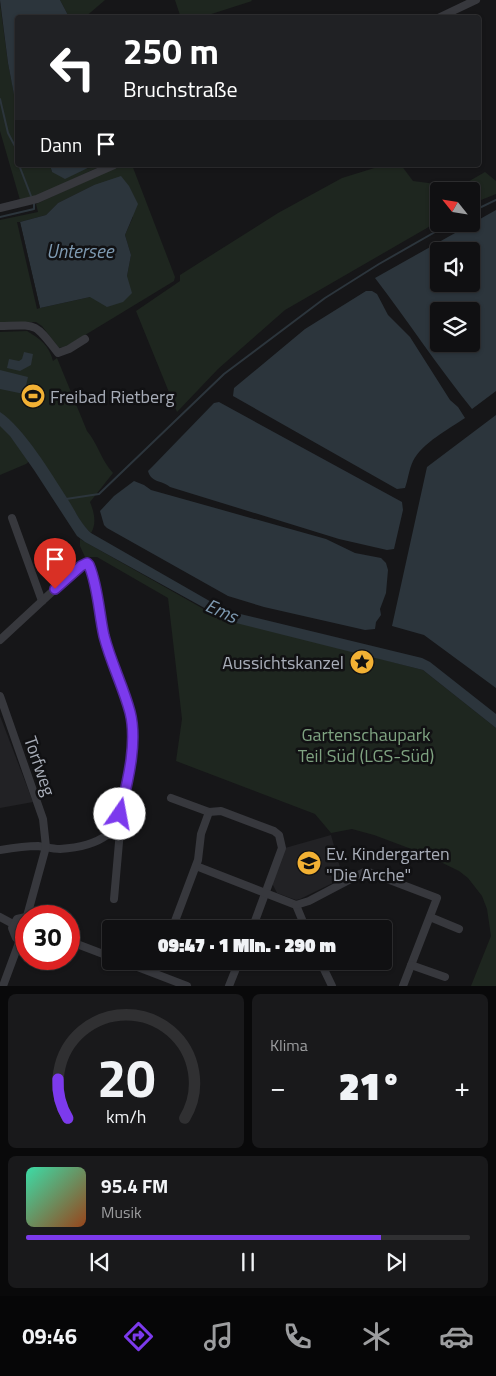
<!DOCTYPE html>
<html lang="de">
<meta charset="utf-8">
<style>
body{margin:0;font-family:"Titillium Web",sans-serif;background:#19191b;color:#f1f3f6;height:100vh;display:flex;flex-direction:column;font-size:19px;white-space:nowrap}
*{box-sizing:border-box;margin:0}
p{font-size:16px;color:#9c9d9f}
.icon{flex:none;width:28px;height:28px;fill:none;stroke:currentColor;stroke-width:2;stroke-linecap:round;stroke-linejoin:round}
.map{position:relative;height:986px;overflow:hidden}
.side{display:flex;flex-direction:column;gap:8px;padding:8px;background:#09090a;flex:1}
.side>*{flex:none}
.banner{position:absolute;left:15px;top:15px;width:466px;height:152px;border-radius:5px;box-shadow:0 1px 4px #0004,0 0 0 1px #303032;background:#202124;color:#fff;overflow:hidden}
.needle{width:32px;rotate:300deg}
.controls{position:absolute;left:430px;top:182px;display:grid;gap:10px}
.controls a{display:grid;place-items:center;width:50px;height:50px;border-radius:5px;background:#101012;box-shadow:0 1px 4px #0004,0 0 0 1px #303032;font-size:25px}
.speed{position:absolute;left:15px;top:905px;display:flex;gap:10px;font-size:25px;font-weight:700;text-align:center}
.speed>*{display:grid;place-content:center;width:65px;height:65px;border-radius:50%;background:#101012;box-shadow:0 1px 4px #0004,0 0 0 1px #303032;line-height:1}
.speed .limit{border:8px solid #d22;background:#fff;color:#111}
.pin{position:absolute;display:grid;place-items:center;width:42px;height:42px;color:#fff;margin:-51px -21px;border-radius:50% 50% 50% 0;rotate:-45deg;box-shadow:0 0 5px #0007}
.pin .icon{rotate:45deg}
.me{position:absolute;width:55px;margin:-28px;rotate:12deg;stroke-linejoin:round;filter:drop-shadow(0 0 4px #0008)}
.turn{display:flex;align-items:center;gap:18px;height:105px;padding:0 25px;font-size:22px}
.turn .icon{width:65px;height:65px;stroke-width:2.5}
.turn b{display:block;font-size:35px;line-height:42px}
.then{display:flex;align-items:center;height:48px;padding:0 25px;background:#0003;gap:10px;font-size:19px}
.big{font-size:38px;font-weight:800;line-height:1.1}
.side .card{flex:1;display:flex;flex-direction:column;justify-content:center;gap:8px;min-width:0;padding:0 18px;border-radius:8px;background:#19191b}
.side .dial{align-items:center;gap:0}
.dial svg{height:130px;overflow:visible;fill:none;stroke:#303032;stroke-width:7;stroke-linecap:round;text-anchor:middle}
.dial text{fill:#f1f3f6;stroke:none}
.song{display:flex;align-items:center;gap:15px}
.cover{width:60px;height:60px;border-radius:8px;background:linear-gradient(135deg,hsl(160 70% 55%),hsl(20 70% 35%))}
.played{height:5px;border-radius:2px;background:linear-gradient(90deg,#7c3aed 80%,#303032 80%)}
.keys{display:flex;justify-content:space-around;direction:ltr}
.heat{display:flex;justify-content:space-between;align-items:center;font-size:28px;direction:ltr}
.side .tiles{flex:1;display:grid;gap:8px;grid-template-columns:1fr 1fr}
.card:last-child{grid-column:span 2}
.trip{position:absolute;left:102px;top:920px;width:290px;height:50px;border-radius:5px;background:#101012;box-shadow:0 1px 4px #0004,0 0 0 1px #303032;font-weight:800;line-height:50px;text-align:center}
.tab-bar{display:flex;height:80px;justify-content:space-around;align-items:center;background:#060607;color:#9c9d9f}
.tab-bar .icon{width:35px;height:35px}
.tab-bar .active{color:#7c3aed}
.tab-bar b{font-size:22px;color:#f1f3f6}
.map>svg:first-child{display:block}
.built{fill:#222225}
.green{fill:#1e261f;fill-rule:evenodd}
.water{fill:#2c353c;fill-rule:evenodd}
.pier{fill:#161618}
.lines{fill:none;stroke-linecap:round;stroke-linejoin:round}
.stream{stroke:#2c353c;stroke-width:2}
.minor{stroke:#37383d;stroke-width:8}
.route-casing{stroke:#51269a;stroke-width:12}
.route{stroke:#7c3aed;stroke-width:9}
.labels{text-anchor:middle;dominant-baseline:central;stroke-width:5;stroke-linejoin:round;paint-order:stroke}
.poi-label{font-size:18px;fill:#a8adb8;stroke:#111113;text-anchor:start}
.park-label{font-size:18px;fill:#7fa381;stroke:#111113}
.street-label{font-size:18px;fill:#a8adb8;stroke:#111113}
.water-label{font-size:19px;font-style:italic;fill:#7f9bb3;stroke:#111113}
</style>
<div class="map">
<svg width="496" height="986" viewBox="0 0 496 986">
<rect width="100%" height="100%" fill="#161618"/>
<g class="built">
<path d="M0,716L33,802L0,808Z"/>
<path d="M331,835L343,878L300,899L296,900L277,893L272,883L285,848Z"/>
</g>
<g class="green">
<path d="M60,0H105L84,18L69,17Z"/>
<path d="M175,0H251L252,1L202,17L181,18Z"/>
<path d="M0,3L8,63L17,109L18,165H50L52,172L91,168L94,165H103L39,195L20,200L0,131Z"/>
<path d="M121,165H132L175,277L174,281L67,346L59,348L42,326L36,322L0,323V220L38,212L36,204ZM94,185L133,217L125,235L131,255L127,276L90,297L40,308L20,222L46,215L58,203Z"/>
<path d="M384,165H401L413,181L444,185V191H439V221L285,310L218,369L177,412L136,311L180,281V275L278,213L342,178Z"/>
<path d="M485,172L496,181V194L471,204V191H452Z"/>
<path d="M27,331C40,339 49,345 53,361L57,358L87,431C98,444 101,460 113,473L90,502C94,512 97,523 91,533L83,525L67,499L37,455L26,464L0,475V332Z"/>
<path d="M80,539L216,616L423,670L496,728V986H471L491,936L487,909L482,896L468,878L459,871L422,853L374,835L352,829L331,833L315,814L176,761L182,719L168,598L97,557H85L80,546Z"/>
</g>
<g class="water">
<path d="M0,0H60L69,17L18,18L17,102L15,100L8,63Z"/>
<path d="M50,165H94L65,179L52,172Z"/>
<path d="M121,176L129,186L138,204L125,235L131,255L127,276L132,293L123,302L107,307L90,297L40,308L20,222L46,215L58,203L94,185Z"/>
<path d="M496,210V391L472,409C438,367 408,321 375,278ZM439,251H471V284H439ZM439,311H471V344H439Z"/>
<path d="M366,291H372L377,294L388,315L410,337L450,400L458,407L465,418C449,429 422,443 413,461C409,469 408,480 405,488L397,489L233,396L234,388L305,329Z"/>
<path d="M24,352L33,354L31,365L20,371L7,368L9,359L19,361L22,359Z"/>
<path d="M0,370L28,377L24,394L0,389Z"/>
<path d="M219,402L402,502L403,510L394,549L387,550L339,539L170,487C162,480 151,483 148,471L152,467L214,403Z"/>
<path d="M0,412C24,428 51,473 67,498C75,510 80,523 91,533L220,607L232,612L422,658L430,662L496,714V728L423,670L228,621L85,542L77,536L34,470L10,436L0,426Z"/>
<path d="M496,415V688L424,635L392,626L427,467Z"/>
<path d="M134,481L144,485L151,490L326,539L355,553L381,558L386,563L388,570L386,593L380,609L381,615L376,622L375,629L365,630L264,607L228,596L107,528L104,525L100,511L114,496Z"/>
</g>
<path class="pier" d="M17,222H20L40,308L37,309Z"/>
<g class="lines">
<g class="stream">
<path d="M0,99L8,133L17,150L18,156"/>
<path d="M19,165L31,196"/>
<path d="M471,212L496,200"/>
<path d="M0,217L34,209V204"/>
<path d="M66,499L99,494L224,374L325,298L379,264L449,224"/>
</g>
<g class="minor">
<path d="M438,18L476,0"/>
<path d="M0,208L37,199L114,165"/>
<path d="M0,326C38,325 34,322 58,353L69,349L85,339"/>
<path d="M12,518L42,601"/>
<path d="M0,640L81,565L87,563L91,569C97,601 102,634 112,665C117,682 127,697 131,715C136,738 127,820 107,835C95,844 75,848 60,849C53,849 45,847 38,846C26,846 12,848 0,850"/>
<path d="M0,696L43,819L46,847L27,916"/>
<path d="M171,798L209,812L221,811L274,831L279,835L282,848L252,929"/>
<path d="M196,866L296,905L306,929"/>
<path d="M114,899L120,831L115,827"/>
<path d="M296,905L309,901L366,871L437,898L403,986"/>
<path d="M0,917L13,924"/>
<path d="M26,917L17,919L12,928L16,938L26,940"/>
<path d="M430,917L459,929"/>
<path d="M172,929L198,860L201,834L209,812"/>
<path d="M69,941L111,957"/>
<path d="M122,961L187,986"/>
<path d="M320,961L332,986"/>
<path d="M411,965L445,977"/>
<path d="M3,986L20,940"/>
<path d="M229,986L239,961"/>
</g>
</g>
<g class="lines">
<defs>
<path id="route" d="M55,589L81,566L87,563L89,565C98,586 99,614 104,636C111,663 123,686 130,712C138,743 127,784 120,814"/>
</defs>
<use href="#route" class="route-casing"/>
<use href="#route" class="route"/>
</g>
<defs>
<symbol id="stadium-disc" viewBox="-11 -11 22 22"><circle r="9.5" fill="#f2b134" stroke="#111113"/><path d="M0-5a6.5 5 0 1 0 0 10a6.5 5 0 1 0 0-10ZM-3.5-1.8h7v3.6h-7Z" fill="#111"/></symbol>
<symbol id="sight-disc" viewBox="-11 -11 22 22"><circle r="9.5" fill="#f2b134" stroke="#111113"/><path d="M0-6L1.8-2.2L6-1.7L2.9 1.2L3.7 5.4L0 3.3L-3.7 5.4L-2.9 1.2L-6-1.7L-1.8-2.2Z" fill="#111"/></symbol>
<symbol id="school-disc" viewBox="-11 -11 22 22"><circle r="9.5" fill="#f2b134" stroke="#111113"/><path d="M0-5L7-2L0 1L-7-2ZM-4 1L0 2.5L4 1V4Q0 6-4 4Z" fill="#111"/></symbol>
</defs>
<g fill-rule="evenodd">
<use href="#stadium-disc" x="19" y="382" width="28" height="28"/>
<use href="#sight-disc" x="348" y="648" width="28" height="28"/>
<use href="#school-disc" x="295" y="849" width="28" height="28"/>
</g>
<g class="labels">
<g class="poi-label">
<text x="50" y="396">Freibad Rietberg</text>
<text x="344" y="662" text-anchor="end">Aussichtskanzel</text>
<text x="326" y="853">Ev. Kindergarten<tspan x="326" dy="21">"Die Arche"</tspan></text>
</g>
<g class="park-label">
<text x="366" y="734">Gartenschaupark<tspan x="366" dy="21">Teil Süd (LGS-Süd)</tspan></text>
</g>
<g class="street-label">
<text transform="translate(40 766) rotate(71)">Torfweg</text>
</g>
<g class="water-label">
<text x="80" y="250">Untersee</text>
<text transform="translate(222 610) rotate(24)">Ems</text>
</g>
</g>
</svg>
<div class="controls">
<a><svg class="needle" viewBox="-14 -14 28 28"><path d="M0-13l5 13h-10z" fill="#e53935"/><path d="M0 13l5-13h-10z" fill="#9c9d9f"/></svg></a>
<a><svg class="icon" aria-label="sound" viewBox="0 0 24 24"><path d="M4 9h4l5-4v14l-5-4H4zM17 9q2 3 0 6"/></svg></a>
<a><svg class="icon" aria-label="layers" viewBox="0 0 24 24"><path d="M12 4l9 5-9 5-9-5zM3 14l9 5 9-5"/></svg></a>
</div>
<div class="speed"><div class="limit">30</div></div>
<div class="pin" style="left:55px;top:589px;background:#d93025"><svg class="icon" aria-label="arrive" viewBox="0 0 24 24"><path d="M6 21V4h12l-3 4 3 4H6"/></svg></div>
<svg class="me" style="left:120px;top:814px" viewBox="-20 -20 40 40"><circle r="19" fill="#fff"/><path d="M0-13L10 11 0 6-10 11z" fill="#7c3aed"/></svg>
<div class="trip">09:47 · 1 Min. · 290 m</div>
<div class="banner">
<div class="turn"><svg class="icon" aria-label="left" viewBox="0 0 24 24"><path d="M17 20v-9H6M10 6l-5 5 5 5"/></svg><div><b>250 m</b>Bruchstraße</div></div>
<div class="then">Dann<svg class="icon" aria-label="arrive" viewBox="0 0 24 24"><path d="M6 21V4h12l-3 4 3 4H6"/></svg></div>
</div>
</div>
<section class="side">
<div class="tiles">
<div class="card dial"><svg viewBox="0 0 100 80">
<path d="M14 69A42 42 0 1 1 86 69"/>
<path d="M14 69A42 42 0 0 1 8 45" stroke="#7c3aed"/>
<text x="50" y="56" font-size="32" font-weight="700">20</text>
<text x="50" y="72" font-size="11">km/h</text>
</svg></div>
<div class="card"><p>Klima</p>
<div class="heat"><a>−</a><b class="big">21°</b><a>+</a></div>
</div>
<div class="card">
<div class="song"><i class="cover"></i><div><b>95.4 FM</b><p>Musik</p></div></div>
<div class="played"></div>
<div class="keys"><svg class="icon" aria-label="previous" viewBox="0 0 24 24"><path d="M18 5L8 12l10 7zM5 5v14"/></svg><svg class="icon" aria-label="pause" viewBox="0 0 24 24"><path d="M8 5v14M16 5v14"/></svg><svg class="icon" aria-label="next" viewBox="0 0 24 24"><path d="M6 5l10 7-10 7zM19 5v14"/></svg></div>
</div>
</div>
</section>
<nav class="tab-bar">
<b>09:46</b>
<svg class="icon active" aria-label="directions" viewBox="0 0 24 24"><path d="M12 3l9 9-9 9-9-9zM9 14v-3h6M13 9l2 2-2 2"/></svg>
<svg class="icon" aria-label="music" viewBox="0 0 24 24"><path d="M9 18V5l10-2v13"/><circle cx="6" cy="18" r="3"/><circle cx="16" cy="16" r="3"/></svg>
<svg class="icon" aria-label="phone" viewBox="0 0 24 24"><path d="M5 4h4l2 5-3 2q2 4 5 5l2-3 5 2v4C11 20 4 13 5 4z"/></svg>
<svg class="icon" aria-label="climate" viewBox="0 0 24 24"><path d="M12 3v18M4 7l16 10M4 17L20 7"/></svg>
<svg class="icon" aria-label="car" viewBox="0 0 24 24"><path d="M5 17H2v-5l4-1 3-4h7l3 4 3 1v5h-3M9 17h6M6 11h13"/><circle cx="7" cy="17" r="2"/><circle cx="17" cy="17" r="2"/></svg>
</nav>
